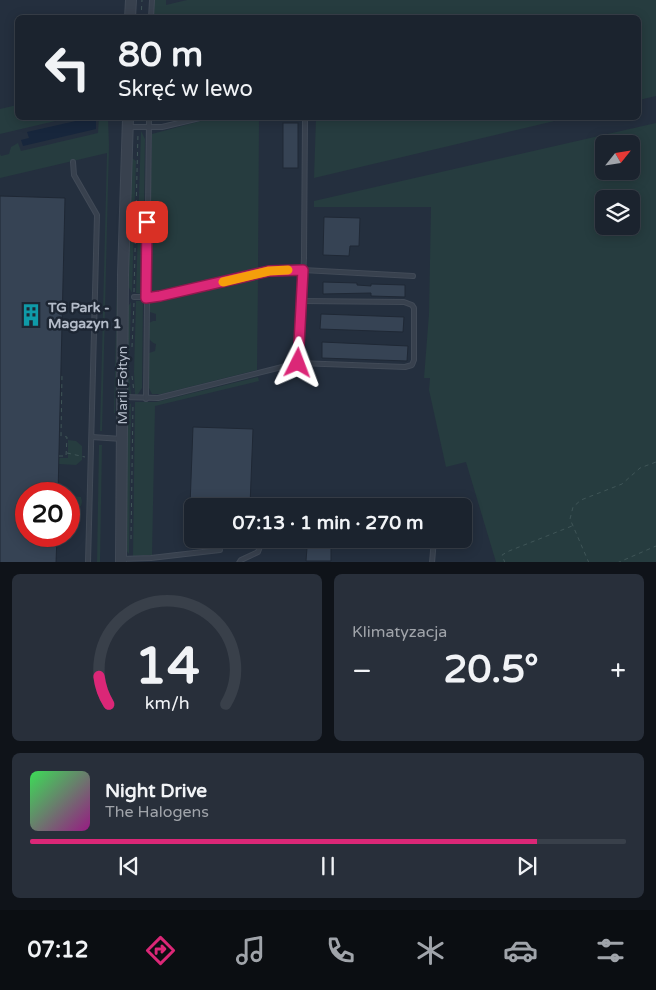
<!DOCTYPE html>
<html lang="pl">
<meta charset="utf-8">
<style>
body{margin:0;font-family:"Varela Round",sans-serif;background:#282f3a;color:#f1f3f6;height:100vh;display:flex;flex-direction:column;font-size:19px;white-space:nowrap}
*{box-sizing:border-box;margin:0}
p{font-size:16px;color:#a0a4aa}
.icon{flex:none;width:28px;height:28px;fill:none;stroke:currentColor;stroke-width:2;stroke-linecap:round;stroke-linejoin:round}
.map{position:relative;height:562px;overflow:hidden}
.panel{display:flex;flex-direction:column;gap:12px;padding:12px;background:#0f1319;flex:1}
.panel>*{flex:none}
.top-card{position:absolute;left:15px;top:15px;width:626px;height:105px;border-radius:8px;box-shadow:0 2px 12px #0003,0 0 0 1px #39404a;background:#1b232e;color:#f1f3f6;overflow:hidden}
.needle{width:32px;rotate:60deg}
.fabs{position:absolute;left:595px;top:135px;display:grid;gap:10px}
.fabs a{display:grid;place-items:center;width:45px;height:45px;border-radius:8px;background:#1b232e;box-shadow:0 2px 12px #0003,0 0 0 1px #39404a;font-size:25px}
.speed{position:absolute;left:15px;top:482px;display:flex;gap:10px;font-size:25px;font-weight:700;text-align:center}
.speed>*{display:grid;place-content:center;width:65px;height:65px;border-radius:50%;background:#1b232e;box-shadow:0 2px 12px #0003,0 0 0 1px #39404a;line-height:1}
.speed .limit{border:8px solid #d22;background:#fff;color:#111}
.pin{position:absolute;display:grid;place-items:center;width:42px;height:42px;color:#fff;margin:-21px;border-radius:10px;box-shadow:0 2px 8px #0006}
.me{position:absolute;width:55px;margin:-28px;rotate:3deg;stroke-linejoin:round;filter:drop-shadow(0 0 4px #0008)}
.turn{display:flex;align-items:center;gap:18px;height:105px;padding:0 20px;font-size:22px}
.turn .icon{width:65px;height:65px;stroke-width:2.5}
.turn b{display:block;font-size:35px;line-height:42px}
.big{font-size:38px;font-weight:700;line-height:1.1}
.panel .tile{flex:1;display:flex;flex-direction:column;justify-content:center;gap:8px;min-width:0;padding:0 18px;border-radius:8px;background:#282f3a}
.panel .dial{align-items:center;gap:0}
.dial svg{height:130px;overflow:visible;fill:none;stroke:#39404a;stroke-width:7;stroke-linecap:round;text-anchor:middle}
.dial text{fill:#f1f3f6;stroke:none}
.song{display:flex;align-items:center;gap:15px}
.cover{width:60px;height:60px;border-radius:8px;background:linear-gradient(135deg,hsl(130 70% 55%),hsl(310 70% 35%))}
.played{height:5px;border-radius:2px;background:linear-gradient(90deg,#db2777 85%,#39404a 85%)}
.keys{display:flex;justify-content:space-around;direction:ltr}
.heat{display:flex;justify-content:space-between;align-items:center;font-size:28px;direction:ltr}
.panel .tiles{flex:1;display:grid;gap:12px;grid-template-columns:1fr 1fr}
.tile:last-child{grid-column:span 2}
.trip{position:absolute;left:184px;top:498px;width:288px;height:50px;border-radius:8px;background:#1b232e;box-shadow:0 2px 12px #0003,0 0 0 1px #39404a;font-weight:700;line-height:50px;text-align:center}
.menu{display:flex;height:80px;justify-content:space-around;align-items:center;background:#0b0e12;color:#a0a4aa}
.menu .icon{width:35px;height:35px}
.menu .selected{color:#db2777}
.menu b{font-size:22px;color:#f1f3f6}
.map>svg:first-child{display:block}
.green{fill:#263c3f;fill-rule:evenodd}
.water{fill:#17263c}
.building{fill:#364354;stroke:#1f2835}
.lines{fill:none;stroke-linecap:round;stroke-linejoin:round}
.service-casing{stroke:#414a57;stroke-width:6}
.tertiary-casing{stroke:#414a57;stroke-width:12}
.path{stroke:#3f5557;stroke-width:1;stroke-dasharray:4 4;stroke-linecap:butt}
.service{stroke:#38414e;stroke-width:4}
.tertiary{stroke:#38414e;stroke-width:10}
.route-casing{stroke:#8e194d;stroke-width:12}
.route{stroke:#db2777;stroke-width:9}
.slow{stroke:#f59e0b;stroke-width:9}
.labels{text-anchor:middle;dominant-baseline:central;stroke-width:5;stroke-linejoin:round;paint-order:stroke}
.poi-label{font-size:14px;font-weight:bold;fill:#b4bcc9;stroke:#1d2633;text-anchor:start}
.street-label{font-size:14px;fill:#b4bcc9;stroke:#1d2633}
</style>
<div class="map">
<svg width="656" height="563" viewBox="0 0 656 563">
<rect width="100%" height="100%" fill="#242f3e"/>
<g class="green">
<path d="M154,0H166V5L187,0H656V96L639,100V18H154Z"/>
<path d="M17,105L18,118H68L0,134V109Z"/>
<path d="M99,118H108L109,145L102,431H100L107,153L0,178V154L1,156L9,154L11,147L18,143L21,151L98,133Z"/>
<path d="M212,118H259L258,270L156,294H149L150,234L154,231H159V222H153L150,219L152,134Z"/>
<path d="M316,118H567L314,178Z"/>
<path d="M656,123V562H496L466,462L446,467L429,390L430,378H424L429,314L431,207H314V201ZM604,144H631V171H604ZM604,199H631V226H604Z"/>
<path d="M141,131L145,139L143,294L136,293Z"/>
<path d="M132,158L136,161L132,293L128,286Z"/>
<path d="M258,279L257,370L161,394H152L149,388V353L155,351L156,344C146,341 149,332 149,323L153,321H156V314L150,312L149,301L157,302Z"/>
<path d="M117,286H118L115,413H114Z"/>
<path d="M136,301H143L142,388L138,394L135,395L134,372Z"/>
<path d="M131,302L129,374L131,395L127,391V308Z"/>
<path d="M258,377L259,381L155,406L152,555L133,556L135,402H156Z"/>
<path d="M131,403L129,554L126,550V410Z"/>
<path d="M68,440L76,441L82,446V460L76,465L59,464V458H68Z"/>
<path d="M99,445H102L100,562L97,563Z"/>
<path d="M69,496L81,497L82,502C81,509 76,511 69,511Z"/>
</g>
<path class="water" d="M89,118H96V129L23,146L21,140L29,138L27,132Z"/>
<g class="building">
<rect x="283" y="123" width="15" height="45"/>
<path d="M0,196L65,198L58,494H26V536H57L56,563H0Z"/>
<path d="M324,217L360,218L359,246H350L349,256L323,255Z"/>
<path d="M323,282L357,283V285L371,286V284L405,285V297L371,296V293L323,294Z"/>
<path d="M321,314L404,317L403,332L320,329Z"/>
<path d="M322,342L408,346L407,361L322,358Z"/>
<path d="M193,427L253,429L250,506H190Z"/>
<path d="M307,548H331V561H306Z"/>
</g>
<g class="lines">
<defs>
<g id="service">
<path d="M151,18L152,0"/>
<path d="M130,127H162L200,118"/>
<path d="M73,162L74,175L97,215L88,563"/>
<path d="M134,297H160L269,271L303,270L413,276"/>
<path d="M298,363L405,367L412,365L414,360V308L412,305L404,302L302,301"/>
<path d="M124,397L158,398L298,363L304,258L305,118"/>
<path d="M146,399L149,118"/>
<path d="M92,437L122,439"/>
<path d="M121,559L151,558L220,550"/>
<path d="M239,563L241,560L258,552L263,539"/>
<path d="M432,563L434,539"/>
</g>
<g id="tertiary">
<path d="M130,18L131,0"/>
<path d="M121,563L123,275L128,118"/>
</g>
</defs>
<use href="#service" class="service-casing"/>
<use href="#tertiary" class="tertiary-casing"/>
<g class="path">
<path d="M141,18L142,0"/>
<path d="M134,292L138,133"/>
<path d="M132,347L134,303"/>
<path d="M132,376L134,392"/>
<path d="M67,453L85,457"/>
<path d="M59,456H66L67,437L61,436L62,374"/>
<path d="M131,539L133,403"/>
<path d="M505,563L502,555L509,551L572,526"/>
<path d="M589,563L570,519L573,507L581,500L622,484L640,468L656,462"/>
<path d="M617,563L656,546"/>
</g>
<use href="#service" class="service"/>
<use href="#tertiary" class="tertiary"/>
</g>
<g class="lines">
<defs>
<path id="route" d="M147,222L146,298L160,296L269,271L303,270L298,363"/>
</defs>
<use href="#route" class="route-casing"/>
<use href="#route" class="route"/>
<path class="slow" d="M223,282L269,271L288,270"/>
</g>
<defs>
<symbol id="building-bare" viewBox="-9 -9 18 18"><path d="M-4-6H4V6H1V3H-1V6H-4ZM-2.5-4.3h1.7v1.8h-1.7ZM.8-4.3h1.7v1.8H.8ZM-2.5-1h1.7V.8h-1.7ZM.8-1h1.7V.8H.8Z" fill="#0f9aa8" stroke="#1d2633" stroke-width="2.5" paint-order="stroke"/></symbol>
</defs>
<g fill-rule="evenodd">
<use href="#building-bare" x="15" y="299" width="32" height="32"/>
</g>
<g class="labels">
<g class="poi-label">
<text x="48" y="307">TG Park -<tspan x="48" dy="16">Magazyn 1</tspan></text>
</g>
<g class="street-label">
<text transform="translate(122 385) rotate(-90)">Marii Fołtyn</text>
</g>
</g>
</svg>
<div class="fabs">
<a><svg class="needle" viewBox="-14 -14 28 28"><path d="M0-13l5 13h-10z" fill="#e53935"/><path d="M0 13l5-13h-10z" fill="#a0a4aa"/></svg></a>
<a><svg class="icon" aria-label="layers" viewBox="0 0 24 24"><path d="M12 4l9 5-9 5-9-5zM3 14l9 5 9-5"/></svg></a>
</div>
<div class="speed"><div class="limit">20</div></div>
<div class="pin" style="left:147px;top:222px;background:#d93025"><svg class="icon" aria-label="arrive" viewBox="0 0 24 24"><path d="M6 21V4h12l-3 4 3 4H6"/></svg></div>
<svg class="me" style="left:298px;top:363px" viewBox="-20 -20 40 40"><path d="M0-17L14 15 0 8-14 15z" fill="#db2777" stroke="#fff" stroke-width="4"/></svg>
<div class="trip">07:13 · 1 min · 270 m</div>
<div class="top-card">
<div class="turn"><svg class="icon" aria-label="left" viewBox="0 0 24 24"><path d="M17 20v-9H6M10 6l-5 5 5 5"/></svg><div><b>80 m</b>Skręć w lewo</div></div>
</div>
</div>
<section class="panel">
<div class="tiles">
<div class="tile dial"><svg viewBox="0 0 100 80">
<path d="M14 69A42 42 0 1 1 86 69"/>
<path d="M14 69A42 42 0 0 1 8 52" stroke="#db2777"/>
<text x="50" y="56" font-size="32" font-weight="700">14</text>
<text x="50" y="72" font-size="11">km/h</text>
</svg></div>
<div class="tile"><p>Klimatyzacja</p>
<div class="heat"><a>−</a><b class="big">20.5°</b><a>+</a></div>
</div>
<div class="tile">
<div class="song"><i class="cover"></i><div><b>Night Drive</b><p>The Halogens</p></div></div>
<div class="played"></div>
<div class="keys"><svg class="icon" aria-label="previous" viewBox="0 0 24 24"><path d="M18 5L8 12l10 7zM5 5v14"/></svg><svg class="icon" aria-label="pause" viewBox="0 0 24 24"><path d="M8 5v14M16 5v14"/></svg><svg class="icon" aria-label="next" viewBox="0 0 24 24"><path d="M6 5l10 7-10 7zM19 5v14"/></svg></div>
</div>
</div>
</section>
<nav class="menu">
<b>07:12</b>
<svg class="icon selected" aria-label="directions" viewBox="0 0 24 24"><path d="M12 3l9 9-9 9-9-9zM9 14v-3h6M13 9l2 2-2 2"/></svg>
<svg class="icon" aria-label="music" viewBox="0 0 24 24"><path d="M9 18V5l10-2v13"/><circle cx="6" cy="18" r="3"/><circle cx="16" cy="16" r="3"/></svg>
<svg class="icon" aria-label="phone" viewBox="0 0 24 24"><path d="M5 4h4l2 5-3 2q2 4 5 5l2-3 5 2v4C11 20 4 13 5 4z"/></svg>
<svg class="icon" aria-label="climate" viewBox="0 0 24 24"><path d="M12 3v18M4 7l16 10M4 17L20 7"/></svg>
<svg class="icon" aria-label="car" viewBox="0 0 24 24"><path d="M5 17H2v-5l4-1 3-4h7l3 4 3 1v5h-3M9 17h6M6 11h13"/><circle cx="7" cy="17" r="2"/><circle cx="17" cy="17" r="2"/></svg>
<svg class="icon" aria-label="filters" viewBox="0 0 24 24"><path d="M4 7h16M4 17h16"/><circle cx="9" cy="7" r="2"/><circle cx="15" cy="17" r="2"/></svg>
</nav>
